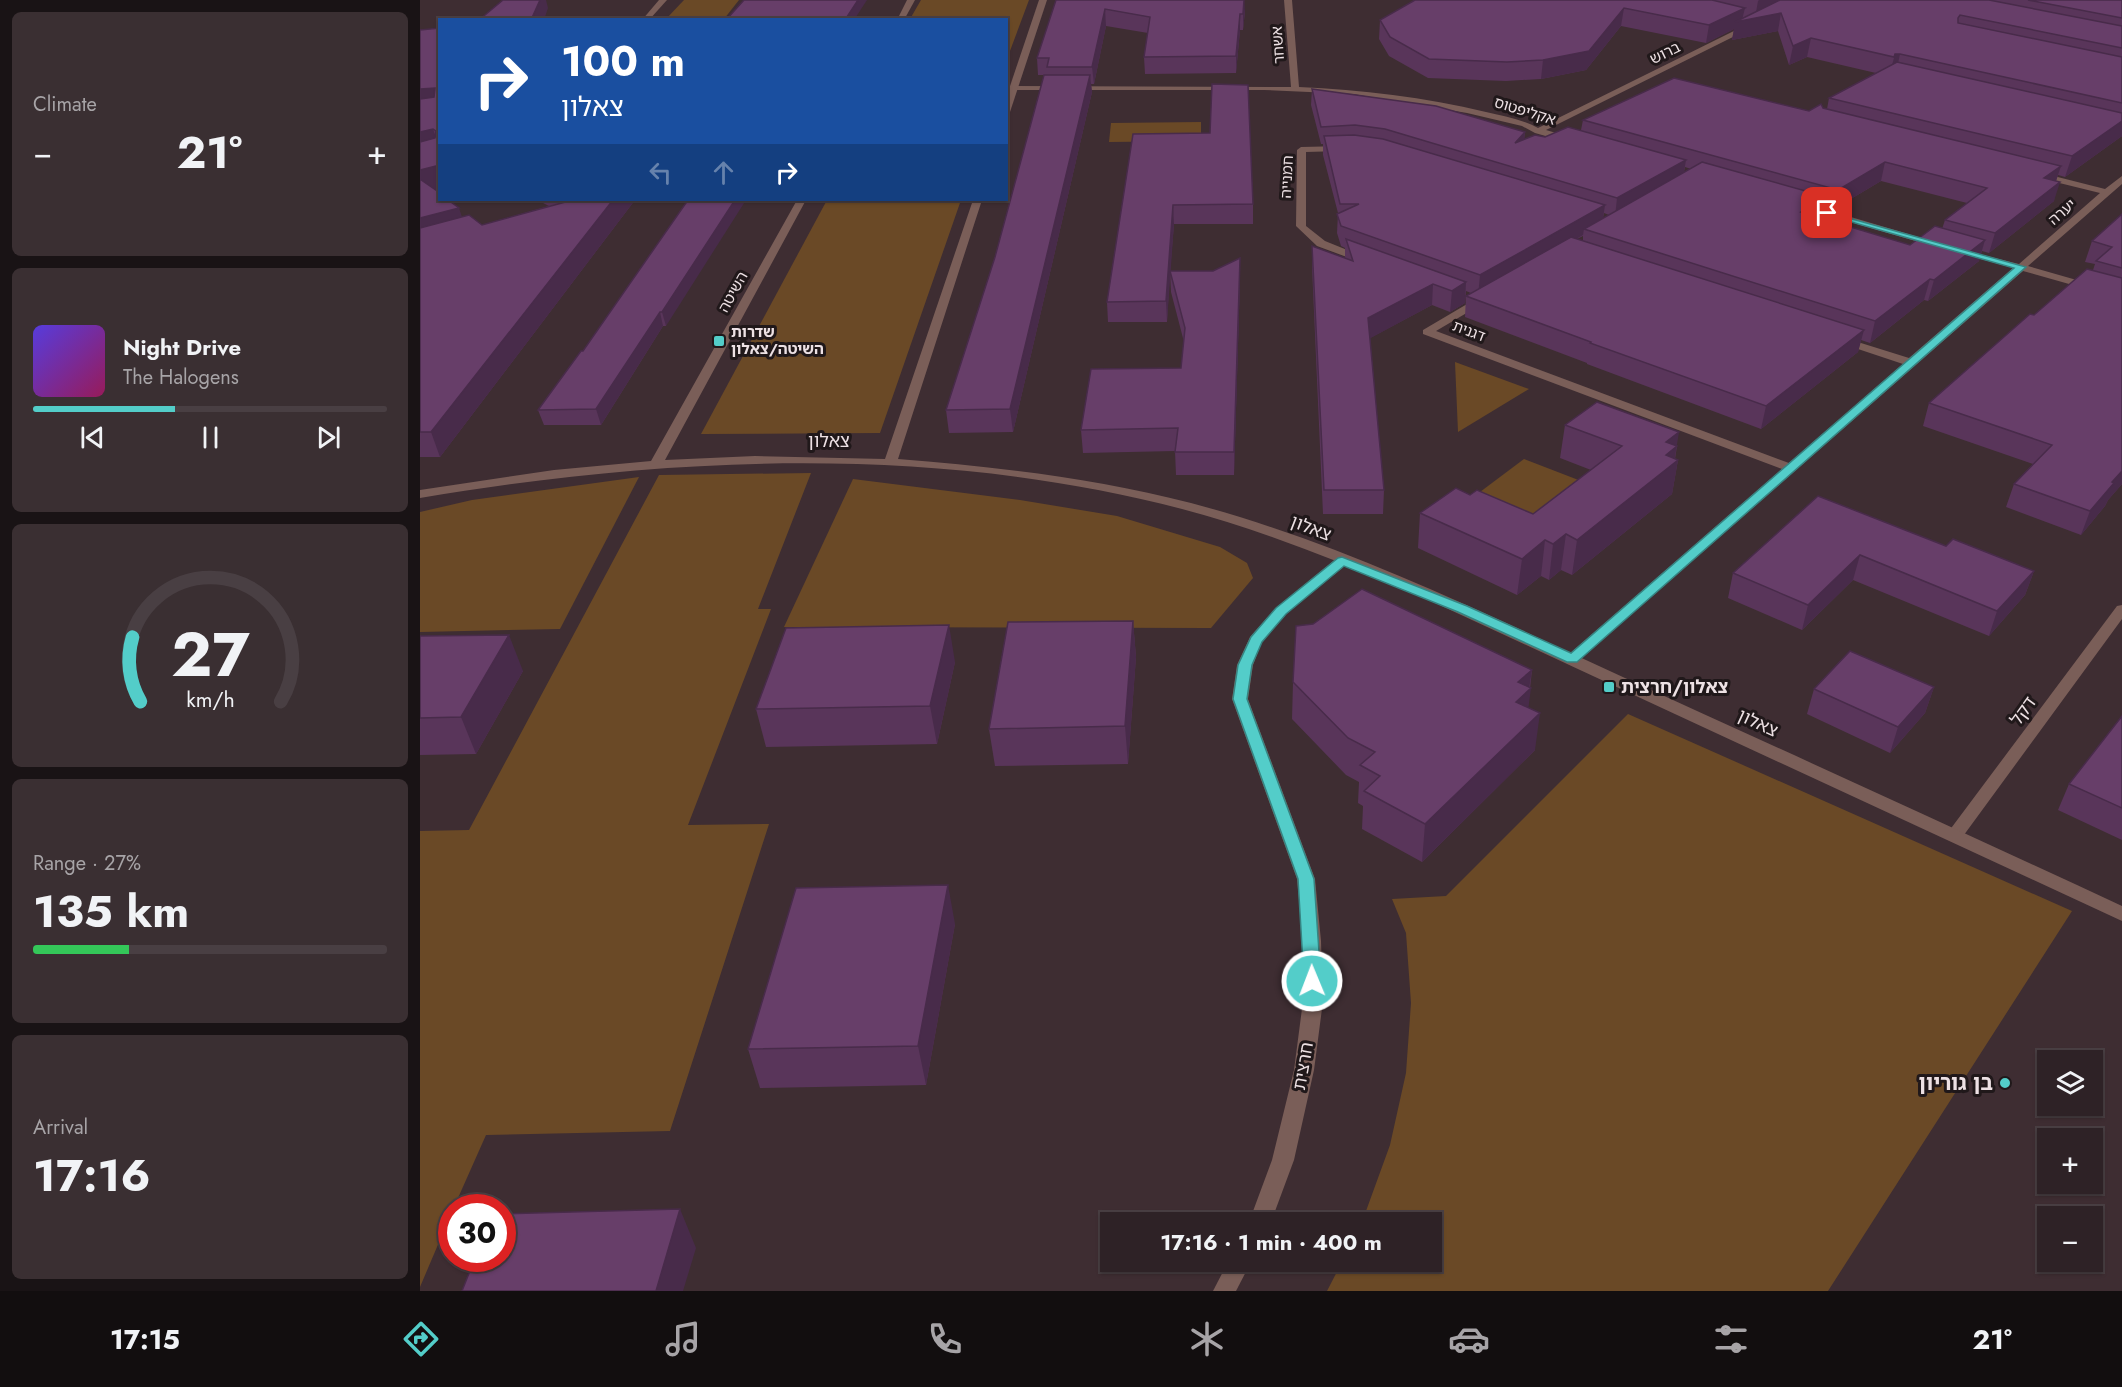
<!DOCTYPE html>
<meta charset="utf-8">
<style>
body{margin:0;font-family:Jost,"Noto Sans Hebrew",sans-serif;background:#3a2f32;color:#f1f3f6;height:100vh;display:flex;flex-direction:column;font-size:22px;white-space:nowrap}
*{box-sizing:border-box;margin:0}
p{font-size:20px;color:#a7a4a7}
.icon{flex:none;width:33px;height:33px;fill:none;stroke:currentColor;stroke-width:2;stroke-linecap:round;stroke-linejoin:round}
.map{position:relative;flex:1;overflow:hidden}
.side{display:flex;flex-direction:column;gap:12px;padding:12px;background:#191315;width:420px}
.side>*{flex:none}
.hud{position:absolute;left:18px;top:18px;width:570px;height:183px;border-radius:0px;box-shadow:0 2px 4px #0004,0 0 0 2px #493f43;background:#1a4fa0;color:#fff;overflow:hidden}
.buttons{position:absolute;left:1617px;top:1050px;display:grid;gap:12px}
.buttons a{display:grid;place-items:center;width:66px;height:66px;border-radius:0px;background:#2e2226;box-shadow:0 2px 4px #0004,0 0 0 2px #493f43;font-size:30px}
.speed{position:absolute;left:18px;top:1194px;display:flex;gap:12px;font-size:30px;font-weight:700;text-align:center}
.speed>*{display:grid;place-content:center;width:78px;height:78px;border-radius:50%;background:#2e2226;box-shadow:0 2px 4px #0004,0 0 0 2px #493f43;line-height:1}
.speed .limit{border:9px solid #d22;background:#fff;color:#111}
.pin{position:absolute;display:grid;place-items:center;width:51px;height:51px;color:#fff;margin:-26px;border-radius:12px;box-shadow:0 3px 9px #0006}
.me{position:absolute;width:66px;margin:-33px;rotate:359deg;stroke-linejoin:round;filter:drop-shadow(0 0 4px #0008)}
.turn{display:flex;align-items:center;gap:21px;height:126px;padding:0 24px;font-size:27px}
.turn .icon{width:78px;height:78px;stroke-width:2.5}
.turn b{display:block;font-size:42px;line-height:51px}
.lanes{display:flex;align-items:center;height:57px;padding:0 24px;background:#0003;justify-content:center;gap:30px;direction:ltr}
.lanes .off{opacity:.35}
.big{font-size:45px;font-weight:700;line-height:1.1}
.side .card{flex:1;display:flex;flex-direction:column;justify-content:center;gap:9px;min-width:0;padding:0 21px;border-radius:9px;background:#3a2f32}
.side .dial{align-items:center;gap:0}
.dial svg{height:156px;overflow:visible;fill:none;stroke:#493f43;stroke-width:7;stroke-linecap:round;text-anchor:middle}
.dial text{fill:#f1f3f6;stroke:none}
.song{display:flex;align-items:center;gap:18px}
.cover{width:72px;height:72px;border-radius:9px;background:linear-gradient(135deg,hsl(250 70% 55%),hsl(330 70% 35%))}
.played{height:6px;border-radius:3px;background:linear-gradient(90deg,#53cdc9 40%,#493f43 40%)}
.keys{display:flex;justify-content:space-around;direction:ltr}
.heat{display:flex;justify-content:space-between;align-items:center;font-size:33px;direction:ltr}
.charge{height:9px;border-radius:4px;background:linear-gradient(90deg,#34c759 27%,#493f43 0)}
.trip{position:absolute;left:680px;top:1212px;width:342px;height:60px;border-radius:0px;background:#2e2226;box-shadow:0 2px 4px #0004,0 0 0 2px #493f43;font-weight:700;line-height:60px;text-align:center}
.tab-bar{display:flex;height:96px;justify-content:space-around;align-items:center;background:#120e0f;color:#a7a4a7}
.tab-bar .icon{width:42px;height:42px}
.tab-bar .current{color:#53cdc9}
.tab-bar b{font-size:27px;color:#f1f3f6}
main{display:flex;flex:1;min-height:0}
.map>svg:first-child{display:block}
.green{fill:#6a4926}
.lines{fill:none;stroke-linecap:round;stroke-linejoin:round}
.minor{fill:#7a5e58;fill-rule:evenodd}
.tertiary{fill:#7a5e58;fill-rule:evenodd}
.wall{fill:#59355a;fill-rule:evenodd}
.shaded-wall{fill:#482b4a}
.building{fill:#673e69;stroke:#482b4a;stroke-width:1.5}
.route{fill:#53cdc9;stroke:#368583;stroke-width:1.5}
.poi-dot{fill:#53cdc9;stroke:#20181a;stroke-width:2}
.labels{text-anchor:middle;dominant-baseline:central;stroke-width:6;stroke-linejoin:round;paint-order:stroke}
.far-street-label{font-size:15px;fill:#ede1e4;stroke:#20181a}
.far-poi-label{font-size:15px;font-weight:bold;fill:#ede1e4;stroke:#20181a;text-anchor:start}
.street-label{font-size:18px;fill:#ede1e4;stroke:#20181a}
.poi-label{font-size:18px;font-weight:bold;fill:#ede1e4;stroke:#20181a;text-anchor:start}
.near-poi-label{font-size:21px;font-weight:bold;fill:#ede1e4;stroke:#20181a;text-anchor:end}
</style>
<main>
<section class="side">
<div class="card"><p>Climate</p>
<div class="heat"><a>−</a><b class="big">21°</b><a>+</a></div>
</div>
<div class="card">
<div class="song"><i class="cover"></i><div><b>Night Drive</b><p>The Halogens</p></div></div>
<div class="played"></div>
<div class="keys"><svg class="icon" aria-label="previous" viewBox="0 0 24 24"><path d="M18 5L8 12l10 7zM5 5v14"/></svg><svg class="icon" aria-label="pause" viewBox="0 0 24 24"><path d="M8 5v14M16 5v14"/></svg><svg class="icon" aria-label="next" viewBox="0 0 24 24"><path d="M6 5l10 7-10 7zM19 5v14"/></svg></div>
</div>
<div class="card dial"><svg viewBox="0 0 100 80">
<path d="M14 69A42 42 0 1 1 86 69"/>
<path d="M14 69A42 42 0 0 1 10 36" stroke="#53cdc9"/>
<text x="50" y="56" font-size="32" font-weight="700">27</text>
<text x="50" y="72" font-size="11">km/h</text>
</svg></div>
<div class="card"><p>Range · 27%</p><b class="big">135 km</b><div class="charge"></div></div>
<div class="card"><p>Arrival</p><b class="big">17:16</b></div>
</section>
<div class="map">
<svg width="1702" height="1291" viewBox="0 0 1702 1291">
<rect width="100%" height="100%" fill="#3e2d32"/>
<g class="green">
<path d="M264,0H319L304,19H246Z"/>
<path d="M501,0H609L587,59L586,20L490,19Z"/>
<path d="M781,122V141L689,142L691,123Z"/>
<path d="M407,200H541L460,433L281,434Z"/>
<path d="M1035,362L1109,389L1038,432Z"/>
<path d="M1104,459L1174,486L1104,543L1032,513Z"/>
<path d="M391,473L338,609H351L268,825L349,824L250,1131L66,1135L34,1207L32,1208L31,1214L0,1287V831L49,830L239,475Z"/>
<path d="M219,477L140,629L0,632V512L52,500Z"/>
<path d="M433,479L600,500L697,516L800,547L827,563L833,578L791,628L364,627Z"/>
<path d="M1208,714L1652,911L1408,1291H907L922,1262H1011V1222H942L970,1145L986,1073L991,1003L986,933L972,899L1026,896Z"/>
</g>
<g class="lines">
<g class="minor">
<path d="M239,0H247L229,20H222Z"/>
<path d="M864,0H872L879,87C941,90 1005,97 1066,112C1083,116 1102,119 1118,128L1328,24L1335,26L1126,130L1153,138V142L1150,143L1115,133L1102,126L1047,113L933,94L844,90H586V86L871,87Z"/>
<path d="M924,146V150L921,151L886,152V226L905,241L947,258V262L943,263L897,246L876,226L877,150L881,147Z"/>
<path d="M1618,172L1685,189L1702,176V184L1608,266L1702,293V299L1603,271L1157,662H1147L1144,659L1147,656L1362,469L1003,334V330L1059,297H1067V301L1016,331L1369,463L1483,364L1417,342V338H1425L1489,358L1593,268L1539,253V249L1599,264L1680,193L1615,177V173Z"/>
<path d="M1381,204H1387L1522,244L1513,246L1381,208Z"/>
<path d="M922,557L929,561L927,564L866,614L842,641L833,665L828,699L895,879L901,941L903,1001L894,1070L874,1160L851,1222H829L852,1160L874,1070L883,1001V941L877,879L812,699L817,665L830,637L856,608L917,558Z"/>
<path d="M1702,605V619L1541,839H1529L1526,835L1529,831L1697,606Z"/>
<path d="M808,1262H831L816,1291H793Z"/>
</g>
<g class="tertiary">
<path d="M487,0H495L484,20H477Z"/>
<path d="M619,0H627L590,112L586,114V98Z"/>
<path d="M377,200H386L245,460L335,456L465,459L553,200H562L478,459C577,467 675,478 771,503C922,543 1064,613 1205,678C1371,754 1537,829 1702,906V921L985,589C912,559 838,529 762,509C514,444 250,456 0,498V490L134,470L231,461Z"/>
</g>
</g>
<g class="wall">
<path d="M636,0L825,11L823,30H820L816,73L725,74L724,57L728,33L686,26L674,84H671L672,92L593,432L529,433L526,410L575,257L624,75H618L617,58Z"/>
<path d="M995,0H1702V136L1645,177L1638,175L1636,181L1634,201L1569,253L1562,251L1559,261L1508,301L1504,300L1450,343L1441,340L1438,352L1341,429L1167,364V363L1045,317L1046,296L1051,293L1046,291L1045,303L1030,312L1012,305L950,338L964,490L963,514H903L892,267V246L925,259V248L921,246L917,233L918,213L903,155V144H901L891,105L892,89L1105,132L1104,140L1125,137L1161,130L1163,120L1389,111L1403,108L1407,109L1409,98L1456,73L1387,57L1369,65L1358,31L1312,40L1314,29L1286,43L1201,26L1166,70L1121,79L1086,81L1008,78L969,56L959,39L960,20ZM1265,167L1271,169L1264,172ZM1461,181L1547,203L1525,220L1522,229L1490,245L1400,218L1402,216L1404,207L1414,209ZM1184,213L1189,215L1183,218ZM1163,236V241L1157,239Z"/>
<path d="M20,28L14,189L42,217L62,225L129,206L117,200H215L20,457H0V30Z"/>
<path d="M713,134L833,204V224H754L750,271H793L820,258V279L814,475H756L755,451L663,453L661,430L761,368L764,342L751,292L750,271L747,322H688L687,302Z"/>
<path d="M268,200L246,326H243L181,425H124L118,410L163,351Z"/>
<path d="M1702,214V484L1688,500L1685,506L1661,535L1586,507L1594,484L1613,464L1503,426L1509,403L1614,315L1673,270L1675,264L1665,262L1672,241Z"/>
<path d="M1145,425L1257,446L1255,459L1258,460L1252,494L1152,575L1141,570L1129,580L1121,576L1097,595L998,548L1000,513L1050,495L1113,514L1171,470L1140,458Z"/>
<path d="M1398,496L1526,546L1614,571L1605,595L1569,636L1433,580L1382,630L1308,598L1313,573Z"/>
<path d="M713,621L716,657L708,764L575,766L569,729Z"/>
<path d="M0,636L103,671L56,754L0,755Z"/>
<path d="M535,662L517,744L346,747L336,709Z"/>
<path d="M1112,670L1108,707L1115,750L1002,862L942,829L943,806L938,803L939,782L926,775L872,719L873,682Z"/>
<path d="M1514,687L1505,713L1470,753L1387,714L1394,689Z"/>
<path d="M1702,716V840L1638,810L1649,784Z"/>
<path d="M535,924L506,1085L340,1088L328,1049Z"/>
</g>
<g class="shaded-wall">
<path d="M120,0H126L128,8L124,20H111Z"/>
<path d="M438,0H447L434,20H425Z"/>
<path d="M824,0L825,11L823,30V14Z"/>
<path d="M1339,0H1373L1361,13L1358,31L1312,40L1314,29L1286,43L1289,25L1325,8L1322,20L1335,18L1338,1Z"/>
<path d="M1204,8L1201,26L1166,70L1121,79L1123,60Z"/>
<path d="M685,9L686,26L674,84L672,67Z"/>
<path d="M820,14V30L816,73V56Z"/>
<path d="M1391,38L1387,57L1369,65L1373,46Z"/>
<path d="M1475,54H1480L1476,73H1470Z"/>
<path d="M670,75L672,92L593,432L590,409Z"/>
<path d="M15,88L20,101L0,109V89Z"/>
<path d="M1702,121V136L1645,177L1652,156Z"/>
<path d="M13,129L20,149L0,154V132Z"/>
<path d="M1105,132L1103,149L1095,143Z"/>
<path d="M1266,160L1263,178L1195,217L1197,198Z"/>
<path d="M1465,162L1461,181L1414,209L1418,190Z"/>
<path d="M20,165V188L0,193V170Z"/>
<path d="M1641,166L1635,184L1624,178Z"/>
<path d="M1640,182L1634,201L1569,253L1575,233Z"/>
<path d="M1407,197L1402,216L1376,232L1381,212Z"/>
<path d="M193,200H215L20,457L11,432Z"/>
<path d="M315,200H326L246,326L242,312Z"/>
<path d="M753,205L754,224L747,322L746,301Z"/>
<path d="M1185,205L1182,225L1164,229L1163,235L1058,296L1060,275Z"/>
<path d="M39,208L46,229L0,242V218Z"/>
<path d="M1565,240L1559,261L1508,301L1514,280Z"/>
<path d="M820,258V279L814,475V452Z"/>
<path d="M1510,279L1504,300L1450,343L1455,321Z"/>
<path d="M1046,282L1045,303L1030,312L1032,291Z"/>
<path d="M1013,284L1012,305L947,340L948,318Z"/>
<path d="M240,312L243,326L181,425L176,409Z"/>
<path d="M1444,330L1438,352L1341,429L1346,406Z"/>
<path d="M1259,432L1254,463L1258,460L1252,494L1152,575L1157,540L1246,442Z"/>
<path d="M1702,471V484L1688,500L1685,506L1661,535L1670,511L1692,482Z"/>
<path d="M1146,534L1141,570L1129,580L1133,544Z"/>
<path d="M1125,540L1121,576L1097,595L1102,559Z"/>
<path d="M1440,555L1433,580L1382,630L1388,605Z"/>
<path d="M1614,571L1605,595L1569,636L1577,611Z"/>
<path d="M713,621L716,657L708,764L705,726Z"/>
<path d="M529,625L535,662L517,744L510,706Z"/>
<path d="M89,635L103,671L56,754L41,717Z"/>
<path d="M1112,670L1109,689L1111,688L1106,725L1091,739L1098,682Z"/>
<path d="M1514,687L1505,713L1470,753L1478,727Z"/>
<path d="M1120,713L1115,750L1002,862L1005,824Z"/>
<path d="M528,885L535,924L506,1085L498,1046Z"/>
<path d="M260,1209L276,1248L263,1291H236Z"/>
</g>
<g class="building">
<path d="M83,0H120L111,20H59Z"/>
<path d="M324,0H438L425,20H306Z"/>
<path d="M636,0H824L823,14H820L816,56L724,57L730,17L685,9L672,67H627L629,58H617Z"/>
<path d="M995,0H1292L1325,8L1289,25L1204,8L1169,51L1123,60L1087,62L1009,59L970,37L960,20Z"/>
<path d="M1360,0H1569L1702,26V48L1540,15L1538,18V23L1702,57V103L1480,54H1475L1474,57L1391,38L1373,46L1361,13L1315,22Z"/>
<path d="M1608,0H1702V18Z"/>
<path d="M20,28V165L0,170V142L15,138L16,131L13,129L0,132V99L14,97L15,88L0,89V30Z"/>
<path d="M1477,62L1702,113V121L1652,156L1409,98Z"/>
<path d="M624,75H670L590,409L526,410L575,257Z"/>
<path d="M1254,78L1389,111L1401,104L1403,108L1641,166L1624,178L1640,182L1575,233L1525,220L1567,188L1465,162L1418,190L1163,120Z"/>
<path d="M792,84L828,85L833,204L753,205L746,301L687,302L713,134L790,133Z"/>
<path d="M892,89L1016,106L1105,132L1095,143L1115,135L1125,137L1148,127L1266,160L1197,198L965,129L935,125L901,127Z"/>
<path d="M934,135L963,139L1185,205L1060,275L921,226L917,214L939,204H920L904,136Z"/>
<path d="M1282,162L1407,197L1381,212L1490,245L1515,226L1565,240L1514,280L1510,279L1455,321L1164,229Z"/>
<path d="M0,179L20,193V200H28L39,208L0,218Z"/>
<path d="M147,200H193L11,432H0V228L49,215L62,225L149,201Z"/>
<path d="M268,200H315L242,312H240L176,409L118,410L161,351H163Z"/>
<path d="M1702,214V268L1676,261L1692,247L1672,241Z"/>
<path d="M1151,237L1444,330L1346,406L1170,343L1171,342L1046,296Z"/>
<path d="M926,239L1046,282L1032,291L1013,284L948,318L964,490H904L892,246L933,261Z"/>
<path d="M820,258L814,452H755L758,428L661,430L671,369L761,368L765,328L750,271H793Z"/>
<path d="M1667,269L1702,278V471L1692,482L1694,483L1670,511L1594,484L1632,445L1509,403L1610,314L1614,315Z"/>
<path d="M1177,402L1259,432L1246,442L1257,446L1246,455L1258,460L1157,540L1146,534L1133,544L1125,540L1102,559L1000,513L1036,488L1050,495L1057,490L1113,514L1202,446L1145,425Z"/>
<path d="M1398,496L1526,546L1533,539L1614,571L1577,611L1440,555L1388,605L1313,573Z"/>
<path d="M942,589L1112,670L1098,682L1111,688L1096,702L1120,713L1005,824L944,791L960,776L940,765L955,752L928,738L873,682L876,626L893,624Z"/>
<path d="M713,621L705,726L569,729L588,622Z"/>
<path d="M529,625L510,706L336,709L366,628Z"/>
<path d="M89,635L41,717L0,718V636Z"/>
<path d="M1430,651L1514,687L1478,727L1394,689Z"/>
<path d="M1702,716V808L1649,784Z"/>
<path d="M528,885L498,1046L328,1049L376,888Z"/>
<path d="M260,1209L236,1291H42L55,1258H82V1214Z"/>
</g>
<path class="route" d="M1403,211L1606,267L1157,662H1147L1038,612L924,566L866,614L842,642L832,665L827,699L894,879L901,981L899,986L892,988L886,986L884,981L878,879L813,699L818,665L831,637L856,608L918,558L922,557L1047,606L1151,653L1594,268L1403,214Z"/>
<g class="poi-dot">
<rect x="293" y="335" width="12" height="12" rx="3"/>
<rect x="1183" y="681" width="12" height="12" rx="3"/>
<circle cx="1585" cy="1083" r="6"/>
</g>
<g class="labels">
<g class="far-street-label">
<text transform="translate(858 45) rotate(-94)">אשחר</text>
<text transform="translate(1245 53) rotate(-26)">ברוש</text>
<text transform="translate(1105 111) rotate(17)">אקליפטוס</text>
<text transform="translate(867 177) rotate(-87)">חמנייה</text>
<text transform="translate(1642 212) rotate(-41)">יערה</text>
<text transform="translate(313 292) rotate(-61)">השיטה</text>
<text transform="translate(1049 331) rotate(21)">דגנית</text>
</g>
<g class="far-poi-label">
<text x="311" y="332">שדרות<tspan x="311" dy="17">השיטה/צאלון</tspan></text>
</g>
<g class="street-label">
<text x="409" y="441">צאלון</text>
<text transform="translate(891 528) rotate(21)">צאלון</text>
<text transform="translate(1603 711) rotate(-54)">דקל</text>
<text transform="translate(1338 723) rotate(25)">צאלון</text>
<text transform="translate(883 1066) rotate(-80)">חרצית</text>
</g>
<g class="poi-label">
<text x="1201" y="687">צאלון/חרצית</text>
</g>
<g class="near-poi-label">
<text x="1573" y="1083">בן גוריון</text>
</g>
</g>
</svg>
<div class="buttons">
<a><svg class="icon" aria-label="layers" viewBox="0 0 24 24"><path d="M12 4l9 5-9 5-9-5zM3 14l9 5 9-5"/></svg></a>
<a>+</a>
<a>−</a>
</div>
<div class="speed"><div class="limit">30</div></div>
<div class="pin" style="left:1407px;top:213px;background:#d93025"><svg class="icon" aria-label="arrive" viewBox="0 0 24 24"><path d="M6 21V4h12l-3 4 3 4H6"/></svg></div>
<svg class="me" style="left:892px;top:981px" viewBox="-20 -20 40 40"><circle r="17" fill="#53cdc9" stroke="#fff" stroke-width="3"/><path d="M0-11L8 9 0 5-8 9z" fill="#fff"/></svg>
<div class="trip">17:16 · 1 min · 400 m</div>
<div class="hud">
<div class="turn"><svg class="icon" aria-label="right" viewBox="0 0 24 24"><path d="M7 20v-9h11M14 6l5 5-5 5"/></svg><div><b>100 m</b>צאלון</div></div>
<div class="lanes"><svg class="icon off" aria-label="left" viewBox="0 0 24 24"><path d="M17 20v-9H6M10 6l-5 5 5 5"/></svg><svg class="icon off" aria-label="ahead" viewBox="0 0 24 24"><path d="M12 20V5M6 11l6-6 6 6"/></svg><svg class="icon" aria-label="right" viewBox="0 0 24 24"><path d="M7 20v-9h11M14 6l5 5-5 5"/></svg></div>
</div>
</div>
</main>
<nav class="tab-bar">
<b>17:15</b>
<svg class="icon current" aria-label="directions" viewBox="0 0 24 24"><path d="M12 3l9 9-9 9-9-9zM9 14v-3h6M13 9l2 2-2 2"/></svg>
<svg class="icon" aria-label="music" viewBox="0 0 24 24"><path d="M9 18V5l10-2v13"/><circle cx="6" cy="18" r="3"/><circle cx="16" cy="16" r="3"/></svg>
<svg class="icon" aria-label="phone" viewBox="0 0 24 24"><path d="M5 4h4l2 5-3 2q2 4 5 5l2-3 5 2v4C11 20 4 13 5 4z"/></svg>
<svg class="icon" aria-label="climate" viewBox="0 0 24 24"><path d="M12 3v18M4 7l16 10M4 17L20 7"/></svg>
<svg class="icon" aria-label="car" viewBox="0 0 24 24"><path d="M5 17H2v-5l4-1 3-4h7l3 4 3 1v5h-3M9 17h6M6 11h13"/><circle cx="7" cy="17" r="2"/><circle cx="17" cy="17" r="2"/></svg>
<svg class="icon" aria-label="filters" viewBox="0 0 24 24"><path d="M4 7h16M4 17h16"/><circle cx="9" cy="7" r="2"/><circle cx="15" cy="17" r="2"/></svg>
<b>21°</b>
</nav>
